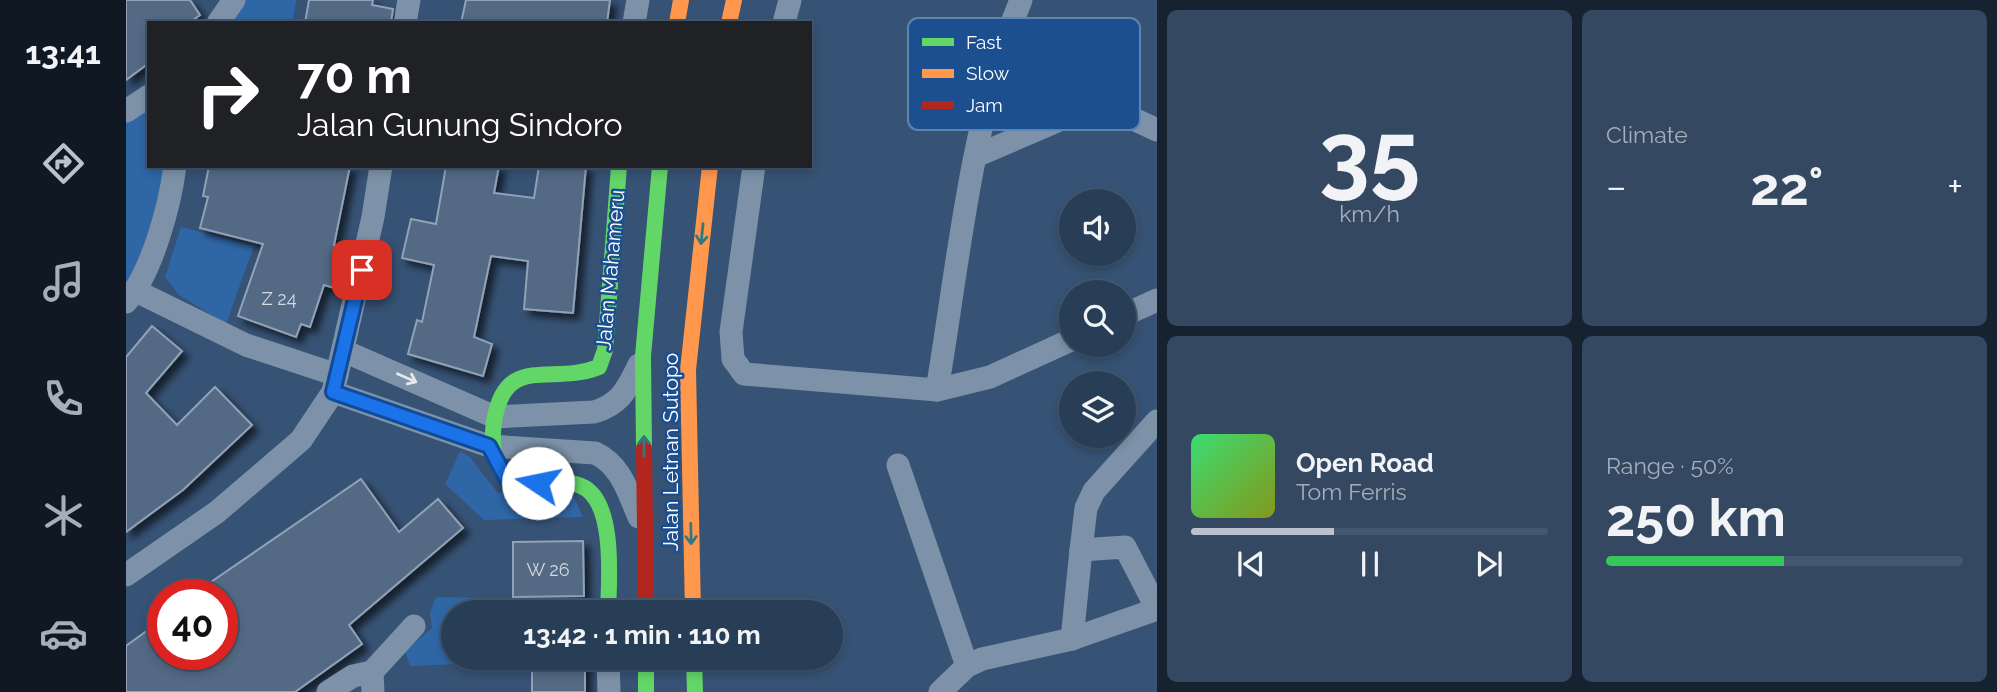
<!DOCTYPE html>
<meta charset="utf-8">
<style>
body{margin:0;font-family:Raleway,sans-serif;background:#344961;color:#f1f3f6;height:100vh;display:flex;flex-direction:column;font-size:26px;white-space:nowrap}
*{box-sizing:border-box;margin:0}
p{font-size:23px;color:#a5aeba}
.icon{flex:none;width:38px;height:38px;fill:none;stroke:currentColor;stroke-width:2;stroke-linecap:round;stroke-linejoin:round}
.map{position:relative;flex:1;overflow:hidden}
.details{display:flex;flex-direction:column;gap:10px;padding:10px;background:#162230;width:840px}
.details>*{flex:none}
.guide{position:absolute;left:21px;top:21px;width:665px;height:147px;border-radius:0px;box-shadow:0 4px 10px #0003,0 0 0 2px #44576d;background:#202124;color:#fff;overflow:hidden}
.fabs{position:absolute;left:933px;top:189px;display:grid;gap:14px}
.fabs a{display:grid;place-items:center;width:77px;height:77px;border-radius:50%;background:#283e57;box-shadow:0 4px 10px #0003,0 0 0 2px #44576d;font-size:35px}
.speed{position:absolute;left:21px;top:579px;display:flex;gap:14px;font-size:35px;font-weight:700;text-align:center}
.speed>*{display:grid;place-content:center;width:91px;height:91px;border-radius:50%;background:#283e57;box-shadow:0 4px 10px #0003,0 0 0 2px #44576d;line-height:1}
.speed .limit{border:10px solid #d22;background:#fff;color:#111}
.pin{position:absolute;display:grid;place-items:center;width:60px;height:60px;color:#fff;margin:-30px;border-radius:14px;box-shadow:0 4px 10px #0006}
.me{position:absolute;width:77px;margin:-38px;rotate:281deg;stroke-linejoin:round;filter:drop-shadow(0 0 5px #0008)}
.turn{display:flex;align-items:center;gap:24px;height:147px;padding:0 35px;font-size:32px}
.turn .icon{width:91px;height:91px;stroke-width:2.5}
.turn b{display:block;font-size:49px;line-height:60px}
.big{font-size:52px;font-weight:700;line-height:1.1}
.details .card{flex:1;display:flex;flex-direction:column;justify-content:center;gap:10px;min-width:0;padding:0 24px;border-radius:10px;background:#344961}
.details .dial{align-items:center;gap:0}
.dial b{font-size:91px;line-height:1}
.song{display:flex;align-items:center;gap:21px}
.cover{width:84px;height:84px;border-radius:10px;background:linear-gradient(135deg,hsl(140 70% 55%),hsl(70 70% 35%))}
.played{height:7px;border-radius:4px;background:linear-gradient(90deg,#b9c2ce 40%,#44576d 40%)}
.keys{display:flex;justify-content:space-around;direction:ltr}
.heat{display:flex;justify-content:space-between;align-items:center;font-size:38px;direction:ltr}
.charge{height:10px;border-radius:5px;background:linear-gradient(90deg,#34c759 50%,#44576d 0)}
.details .tiles{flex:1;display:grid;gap:10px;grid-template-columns:repeat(2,1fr)}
.trip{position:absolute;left:315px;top:600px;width:402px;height:70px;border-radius:35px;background:#283e57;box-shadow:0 4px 10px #0003,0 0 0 2px #44576d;font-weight:700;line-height:70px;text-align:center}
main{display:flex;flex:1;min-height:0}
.tab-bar{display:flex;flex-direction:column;width:126px;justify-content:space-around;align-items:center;background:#101923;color:#a5aeba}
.tab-bar .icon{width:49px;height:49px}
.tab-bar .on{color:#b9c2ce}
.tab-bar b{font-size:32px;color:#f1f3f6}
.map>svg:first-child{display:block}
.green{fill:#2f66a5}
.building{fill:#526984;stroke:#92a2b6;stroke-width:2;filter:url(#shadow)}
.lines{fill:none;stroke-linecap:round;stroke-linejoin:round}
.street{stroke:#7d92a8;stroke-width:23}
.fast{stroke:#63d668;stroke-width:16}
.slow{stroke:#ff974d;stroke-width:16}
.jam{stroke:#b3261e;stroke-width:16}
.oneway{stroke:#317883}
.oneway2{stroke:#e5e9ee}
.route-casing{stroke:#114b97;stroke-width:18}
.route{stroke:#1a73e8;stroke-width:12}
.labels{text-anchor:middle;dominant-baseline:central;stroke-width:5;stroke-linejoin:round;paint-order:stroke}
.number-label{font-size:18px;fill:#d4dae0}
.street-label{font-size:21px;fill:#fff;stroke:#1b4f8f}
.key{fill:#1b4f8f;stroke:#5f84b1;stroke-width:2}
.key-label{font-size:19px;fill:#fff}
</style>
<main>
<nav class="tab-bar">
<b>13:41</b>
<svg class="icon on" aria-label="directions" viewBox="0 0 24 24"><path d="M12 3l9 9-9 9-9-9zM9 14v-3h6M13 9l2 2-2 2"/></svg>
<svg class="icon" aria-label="music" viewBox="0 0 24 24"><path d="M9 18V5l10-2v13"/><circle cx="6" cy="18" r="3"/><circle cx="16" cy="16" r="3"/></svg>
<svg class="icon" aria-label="phone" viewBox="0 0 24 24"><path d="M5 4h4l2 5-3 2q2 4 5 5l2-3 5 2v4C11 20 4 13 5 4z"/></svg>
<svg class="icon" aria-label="climate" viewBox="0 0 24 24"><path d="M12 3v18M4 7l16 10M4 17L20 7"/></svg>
<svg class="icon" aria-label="car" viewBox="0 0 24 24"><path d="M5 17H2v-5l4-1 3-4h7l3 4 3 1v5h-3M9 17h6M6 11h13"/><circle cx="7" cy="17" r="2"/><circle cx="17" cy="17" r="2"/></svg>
</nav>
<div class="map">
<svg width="1031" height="692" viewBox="0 0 1031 692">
<defs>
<filter id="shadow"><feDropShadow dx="6" dy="6" stdDeviation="3.5" flood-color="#0009"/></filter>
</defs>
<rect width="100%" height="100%" fill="#365274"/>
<g class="green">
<path d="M116,0H170L167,23H98Z"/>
<path d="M23,102V166H49L0,302V114Z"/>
<path d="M55,227L128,246L100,324L53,295L39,277Z"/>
<path d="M334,451L344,457L371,492L448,497L457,517L358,520L319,484Z"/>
<path d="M310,597L357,598V612H327V658H358V663L284,666L279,651L306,628L304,613Z"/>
</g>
<g class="building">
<path d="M0,0H64L74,15L63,23H23V63L0,80Z"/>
<path d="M183,0H247L246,5L267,9L265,23H179Z"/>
<path d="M340,0H484L481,23H335Z"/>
<path d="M83,166H224L208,245L225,250L216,290L198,285L184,327L175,324L170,337L112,316L137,244L74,228L82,197L77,196Z"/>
<path d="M320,166H373L368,193L408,198L413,166H460L447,313L398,309L402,261L365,256L348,337L366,344L357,376L282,354L291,320L296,322L308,265L276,258L285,219L310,224Z"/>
<path d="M26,326L56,351L20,393L51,425L89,387L126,425L57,490L0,532V357Z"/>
<path d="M235,479L273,532L312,499L337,528L223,625L236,644L169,692H0V646L37,619V654H96V595L85,582Z"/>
<path d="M457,541L458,596L387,597V542Z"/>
<rect x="406" y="658" width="53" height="34"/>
</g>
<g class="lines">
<g class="street">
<path d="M92,23L108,0"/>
<path d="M279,23L283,0"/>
<path d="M508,23L512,0"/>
<path d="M658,23L664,0"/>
<path d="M874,49L973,103L1031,130"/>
<path d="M0,111L23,96"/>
<path d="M850,156L973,103"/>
<path d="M628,166L605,332L607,359L618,374L811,390L864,377L945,340"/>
<path d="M10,291L120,345L211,375"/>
<path d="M0,302C26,273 44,205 49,166"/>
<path d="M998,315L1031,300"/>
<path d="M218,351L369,417L468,412C495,404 501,389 513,365"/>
<path d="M811,390C833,260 844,122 895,0"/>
<path d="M207,392L363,446L469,453C495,465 502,492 513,517"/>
<path d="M772,465L841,666"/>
<path d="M0,575L91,512L175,440L207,392L247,217L255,166"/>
<path d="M1031,609L999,547L955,550L960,508L968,491L1031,421"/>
<path d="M946,639L955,550"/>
<path d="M482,658L483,692"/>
<path d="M246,672L288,626"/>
<path d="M202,692L227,676L246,672L247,692"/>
<path d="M814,692L841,666L856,659L946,639L1031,609"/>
</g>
<g class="fast">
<path d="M518,448L517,356L534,166"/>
<path d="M482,612C483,581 490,500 455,486C433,477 404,483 380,478C367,460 365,444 368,422C379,352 425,386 473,367L479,350L493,166"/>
<path d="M520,658V692"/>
<path d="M568,658L569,692"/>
</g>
<g class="slow">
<path d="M551,23L555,0"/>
<path d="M603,23L608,0"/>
<path d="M567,612L562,370L584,166"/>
</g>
<path class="jam" d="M518,448L520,612"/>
</g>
<defs><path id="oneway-shaft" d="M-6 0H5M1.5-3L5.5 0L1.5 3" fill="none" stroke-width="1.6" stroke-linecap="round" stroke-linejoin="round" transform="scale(1.75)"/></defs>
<g class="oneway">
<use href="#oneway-shaft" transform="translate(576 234) rotate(96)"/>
<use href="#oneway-shaft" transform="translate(518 446) rotate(-90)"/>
<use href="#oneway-shaft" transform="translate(565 534) rotate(89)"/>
</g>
<use class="oneway2" href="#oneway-shaft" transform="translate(281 378) rotate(24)"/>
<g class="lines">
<defs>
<path id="route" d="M236,270L207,392L363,446L380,478L412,483"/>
</defs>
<use href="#route" class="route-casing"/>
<use href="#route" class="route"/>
</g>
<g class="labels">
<g class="number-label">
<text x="153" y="298">Z 24</text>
<text x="422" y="569">W 26</text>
</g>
<g class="street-label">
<text transform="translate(484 270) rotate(-85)">Jalan Mahameru</text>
<text transform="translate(544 452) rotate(-90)">Jalan Letnan Sutopo</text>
</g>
</g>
<rect x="782" y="18" width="232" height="112" rx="10" class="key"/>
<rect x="796" y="38" width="32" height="8" fill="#63d668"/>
<rect x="796" y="69" width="32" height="9" fill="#ff974d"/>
<rect x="796" y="101" width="32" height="8" fill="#b3261e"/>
<g class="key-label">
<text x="840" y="49">Fast</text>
<text x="840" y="80">Slow</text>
<text x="840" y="112">Jam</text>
</g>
</svg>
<div class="fabs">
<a><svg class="icon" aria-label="sound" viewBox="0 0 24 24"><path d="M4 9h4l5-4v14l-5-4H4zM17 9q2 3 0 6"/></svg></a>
<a><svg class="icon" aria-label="search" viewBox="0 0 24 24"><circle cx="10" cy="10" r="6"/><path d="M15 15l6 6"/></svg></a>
<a><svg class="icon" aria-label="layers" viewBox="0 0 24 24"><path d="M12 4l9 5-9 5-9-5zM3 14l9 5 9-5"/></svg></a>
</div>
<div class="speed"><div class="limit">40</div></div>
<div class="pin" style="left:236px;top:270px;background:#d93025"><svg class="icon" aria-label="arrive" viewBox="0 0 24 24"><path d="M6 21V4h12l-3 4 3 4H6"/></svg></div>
<svg class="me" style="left:412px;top:483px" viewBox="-20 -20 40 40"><circle r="19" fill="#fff"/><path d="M0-13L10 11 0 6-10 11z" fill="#1a73e8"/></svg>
<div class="trip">13:42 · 1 min · 110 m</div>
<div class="guide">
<div class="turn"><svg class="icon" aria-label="right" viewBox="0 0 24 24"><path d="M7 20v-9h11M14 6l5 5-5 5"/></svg><div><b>70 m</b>Jalan Gunung Sindoro</div></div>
</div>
</div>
<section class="details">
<div class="tiles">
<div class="card dial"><b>35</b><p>km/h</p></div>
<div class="card"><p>Climate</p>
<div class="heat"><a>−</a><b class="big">22°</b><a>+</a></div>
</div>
<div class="card">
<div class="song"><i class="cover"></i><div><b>Open Road</b><p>Tom Ferris</p></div></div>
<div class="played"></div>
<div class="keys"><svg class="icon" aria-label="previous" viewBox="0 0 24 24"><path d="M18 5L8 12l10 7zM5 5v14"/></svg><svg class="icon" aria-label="pause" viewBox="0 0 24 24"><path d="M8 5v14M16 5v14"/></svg><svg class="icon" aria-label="next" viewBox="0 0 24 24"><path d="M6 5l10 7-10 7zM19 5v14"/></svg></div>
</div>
<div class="card"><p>Range · 50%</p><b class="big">250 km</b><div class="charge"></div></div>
</div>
</section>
</main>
